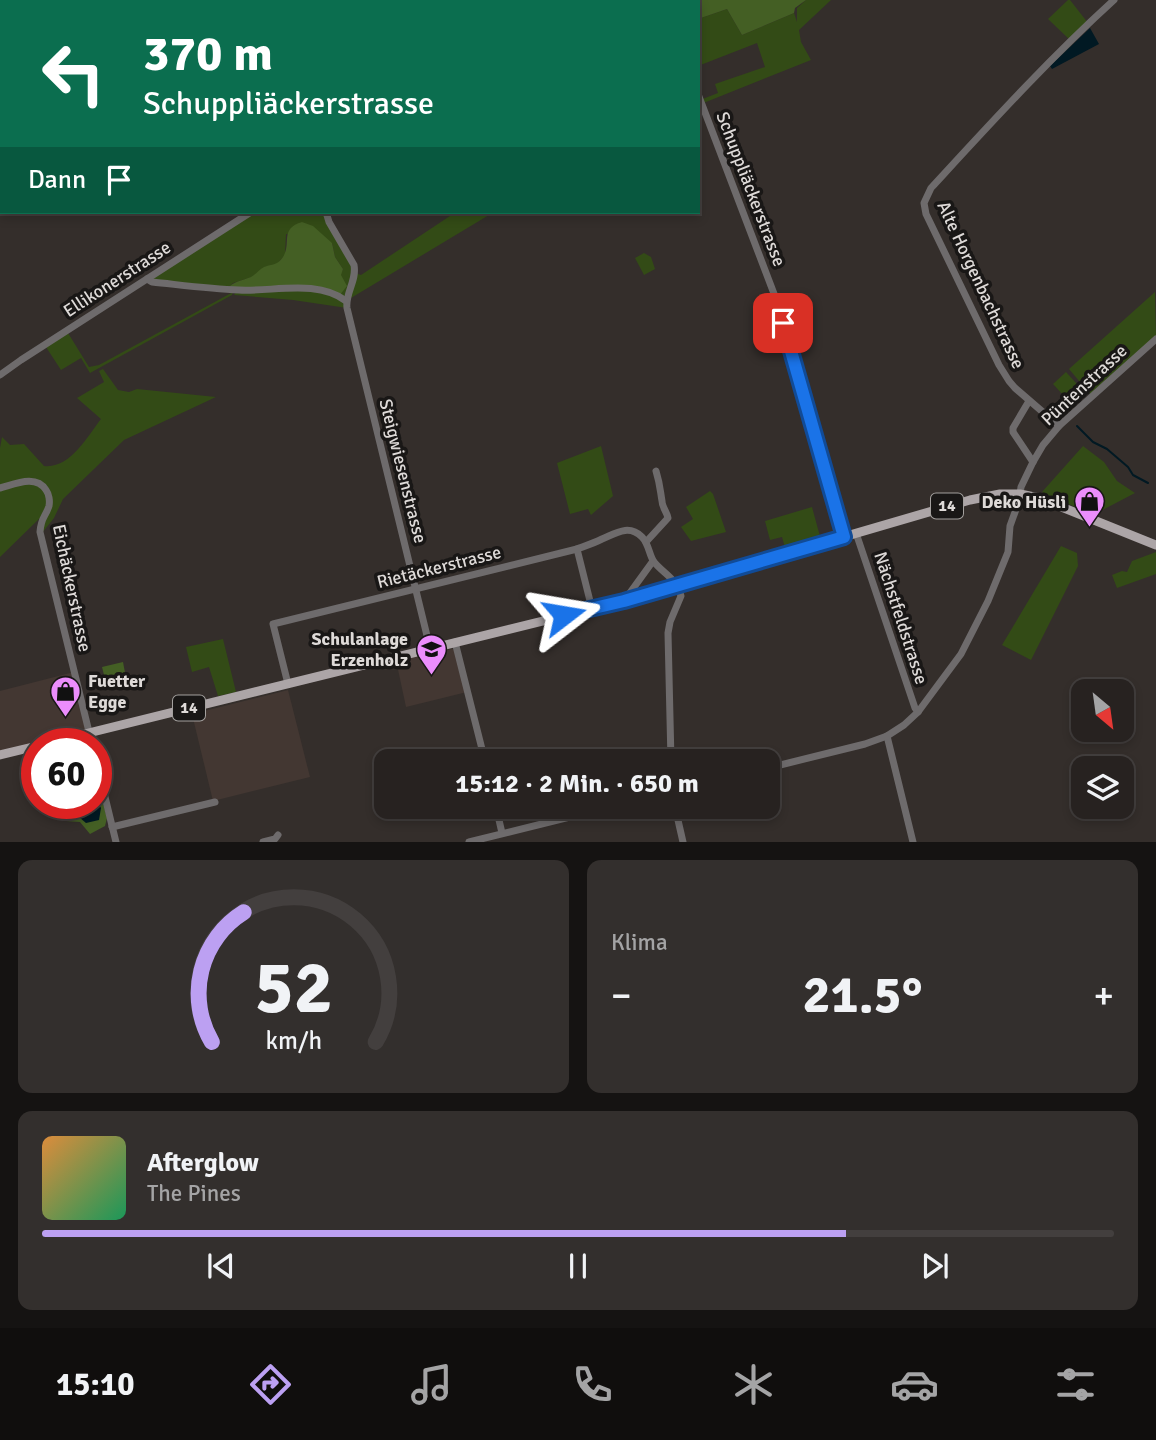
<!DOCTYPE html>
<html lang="de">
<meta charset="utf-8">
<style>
body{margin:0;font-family:Signika,sans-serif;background:#332f2d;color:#f1f3f6;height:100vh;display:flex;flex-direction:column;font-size:26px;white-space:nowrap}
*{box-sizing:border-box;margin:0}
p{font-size:23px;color:#a4a4a5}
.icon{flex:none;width:38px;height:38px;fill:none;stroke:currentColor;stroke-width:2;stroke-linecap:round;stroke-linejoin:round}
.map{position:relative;height:842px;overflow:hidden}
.sheet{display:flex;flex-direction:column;gap:18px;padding:18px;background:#151312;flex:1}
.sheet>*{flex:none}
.top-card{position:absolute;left:0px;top:0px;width:700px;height:214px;box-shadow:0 4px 10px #0003,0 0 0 2px #433f3e;background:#0b6e4f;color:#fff;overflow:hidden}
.needle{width:46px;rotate:151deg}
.controls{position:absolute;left:1071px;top:679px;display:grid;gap:14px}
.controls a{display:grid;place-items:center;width:63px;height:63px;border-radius:14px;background:#272220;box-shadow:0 4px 10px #0003,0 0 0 2px #433f3e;font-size:35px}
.speed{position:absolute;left:21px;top:728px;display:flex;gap:14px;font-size:35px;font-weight:700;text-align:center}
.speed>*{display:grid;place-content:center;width:91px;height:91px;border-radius:50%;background:#272220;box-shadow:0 4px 10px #0003,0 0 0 2px #433f3e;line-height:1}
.speed .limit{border:10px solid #d22;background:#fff;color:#111}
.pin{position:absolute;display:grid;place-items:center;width:60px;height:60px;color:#fff;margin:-30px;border-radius:14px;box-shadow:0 4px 10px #0006}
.me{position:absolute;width:77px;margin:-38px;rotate:76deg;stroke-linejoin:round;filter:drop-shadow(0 0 5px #0008)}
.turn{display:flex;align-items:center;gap:24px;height:147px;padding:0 28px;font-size:32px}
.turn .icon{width:91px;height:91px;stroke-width:2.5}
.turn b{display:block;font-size:49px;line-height:60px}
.then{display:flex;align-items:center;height:66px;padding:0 28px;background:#0003;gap:14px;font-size:26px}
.big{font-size:52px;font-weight:700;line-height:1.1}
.sheet .widget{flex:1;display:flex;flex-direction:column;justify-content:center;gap:10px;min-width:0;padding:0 24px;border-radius:14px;background:#332f2d}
.sheet .dial{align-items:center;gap:0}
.dial svg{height:182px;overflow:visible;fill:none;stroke:#433f3e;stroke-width:7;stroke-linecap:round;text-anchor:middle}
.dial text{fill:#f1f3f6;stroke:none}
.song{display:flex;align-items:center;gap:21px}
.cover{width:84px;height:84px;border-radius:10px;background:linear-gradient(135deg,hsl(30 70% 55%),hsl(150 70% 35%))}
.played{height:7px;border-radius:4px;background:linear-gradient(90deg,#bca0f2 75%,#433f3e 75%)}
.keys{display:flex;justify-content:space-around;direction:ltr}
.heat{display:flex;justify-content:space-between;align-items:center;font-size:38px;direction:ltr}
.sheet .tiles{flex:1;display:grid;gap:18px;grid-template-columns:1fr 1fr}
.widget:last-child{grid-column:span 2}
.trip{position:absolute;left:374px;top:749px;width:406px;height:70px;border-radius:14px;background:#272220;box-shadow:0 4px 10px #0003,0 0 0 2px #433f3e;font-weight:700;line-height:70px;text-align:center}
.dock{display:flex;height:112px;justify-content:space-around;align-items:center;background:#100e0d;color:#a4a4a5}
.dock .icon{width:49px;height:49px}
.dock .active{color:#bca0f2}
.dock b{font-size:32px;color:#f1f3f6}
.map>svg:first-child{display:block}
.built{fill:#433732}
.green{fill:#334b16}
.forest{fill:#445f24}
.water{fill:#011923}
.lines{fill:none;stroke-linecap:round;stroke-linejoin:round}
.stream{stroke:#011923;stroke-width:2}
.minor{stroke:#6e6b6c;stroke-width:7}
.major{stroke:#aca5a7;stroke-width:9}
.route-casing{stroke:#114b97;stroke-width:18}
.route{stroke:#1a73e8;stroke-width:12}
.labels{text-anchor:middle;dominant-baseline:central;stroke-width:7;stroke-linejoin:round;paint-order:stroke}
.shield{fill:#191716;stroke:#a3a09e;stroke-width:2}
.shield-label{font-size:16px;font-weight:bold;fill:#dedad8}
.street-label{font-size:18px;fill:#dedad8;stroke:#191716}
.poi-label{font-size:18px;font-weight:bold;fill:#dedad8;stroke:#191716;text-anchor:end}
</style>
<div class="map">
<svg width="1156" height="842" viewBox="0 0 1156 842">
<rect width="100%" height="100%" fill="#342e2b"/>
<g class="built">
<path d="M457,648L467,692L406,707L396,660Z"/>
<path d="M74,672L90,733L0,755V691Z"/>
<path d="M288,690L310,777L213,801L192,714Z"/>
</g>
<g class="green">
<path d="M806,0H831L799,30L801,42L811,60L701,104L700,100L718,93L715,84L765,67L757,43L698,66V19L727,9L742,35L794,13L797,22V8Z"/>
<path d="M1068,0H1070L1088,23L1070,40L1048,19Z"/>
<path d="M251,212H326L355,273L361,275L456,212H494L346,301L347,308L293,300L234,295L237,290L340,275L343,269L335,257L332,243L286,234L285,255L277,264L265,267L252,277L233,283L227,289L147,279Z"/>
<path d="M644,253L651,257L655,269L644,275L635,258Z"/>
<path d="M233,292L232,295L90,373L81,358L61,370L46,347L68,333L89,367L99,365Z"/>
<path d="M1155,292L1156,336L1091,395L1069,369Z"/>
<path d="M103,369L118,390L129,392L137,389L216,397L124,440L63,499L54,518L42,533V516L0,557V448L2,437L10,445L24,444L44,466C70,469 87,437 101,419L77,398L104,382L99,371Z"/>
<path d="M1066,372L1077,384L1064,396L1053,384Z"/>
<path d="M601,446L613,496L591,515L588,509L570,514L557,463Z"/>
<path d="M1083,446L1104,462L1117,481L1135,493L1093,515L1042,492Z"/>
<path d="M710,491L713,494L726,532L691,541L681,527L693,519L686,507Z"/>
<path d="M812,507L821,540L786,551L782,537L770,540L765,521Z"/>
<path d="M1061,546L1077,553L1078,566L1031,660L1002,645Z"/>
<path d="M1156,552V574L1117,588L1112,575L1122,571L1127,572L1132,561Z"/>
<path d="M223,639L236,692L218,696L209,667L192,672L186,647Z"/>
</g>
<g class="forest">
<path d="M624,0H806L795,8L794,13L742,35L727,9L698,19V2H625Z"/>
<path d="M302,222L313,226L332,243L335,257L343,269L341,275L347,286L339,296L325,291L227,289C234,281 241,281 251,277C256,274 259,270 264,267C272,264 278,265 283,257C292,243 279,229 302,222Z"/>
<path d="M123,662L127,683L107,687L102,667Z"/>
<path d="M96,777L107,818L105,826L90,834L80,822L66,821L54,803H70L73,812L101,809L96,799Z"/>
</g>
<g class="water">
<path d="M1090,28L1099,44L1052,69L1050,66Z"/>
<path d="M96,799L101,808L99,820L86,823L73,812L70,803H96Z"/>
</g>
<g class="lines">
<path class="stream" d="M1077,426L1093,442L1107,449L1128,467L1133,475L1148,483"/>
<g class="minor">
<path d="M117,2V0"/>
<path d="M573,2L576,0"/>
<path d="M698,94L776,299L844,537"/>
<path d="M0,191L2,190"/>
<path d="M326,212L329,222L354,265C357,281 345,293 347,308L430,648"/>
<path d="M147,279L152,282C181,285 210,289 239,290C273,292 317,279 346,301"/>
<path d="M0,375L21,360L251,212"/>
<path d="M1029,401L1013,428V432L1033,462"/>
<path d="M1059,426L1015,388L1009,381L999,365L926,214L924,203L931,188C990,124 1049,59 1114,0"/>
<path d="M0,488C15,484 36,474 46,490C49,494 50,501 49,506C45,518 41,517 40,532L92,744"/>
<path d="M856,533L915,708L918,712"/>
<path d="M646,542L668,518C667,512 662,507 662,501C660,489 660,484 656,471"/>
<path d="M577,549L592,609"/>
<path d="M624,601L653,561"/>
<path d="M455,642L485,761"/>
<path d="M288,684L273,624L577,549C585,546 594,543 602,539C616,533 629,524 642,537C649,544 649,555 654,562C664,574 677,579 681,596L670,622L668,633L671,761"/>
<path d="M887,736L913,842"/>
<path d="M96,760L116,842"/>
<path d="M768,768L865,744L887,736L904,725L918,712L961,654L988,601L1008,552L1010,526L1019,501L1021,487L1033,462L1043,445L1059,426L1156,339"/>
<path d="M496,807L502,833"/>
<path d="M675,807L683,842"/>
<path d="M112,827L215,802"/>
<path d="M263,842L275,839L278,835"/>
<path d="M469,842L610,807"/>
</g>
<g class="major">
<path d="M44,744L624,601L970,500L1000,494H1020L1039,498L1156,545"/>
<path d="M0,755L37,746"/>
</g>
</g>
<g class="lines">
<defs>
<path id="route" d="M564,615L624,601L844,537L783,323"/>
</defs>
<use href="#route" class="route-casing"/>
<use href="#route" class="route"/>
</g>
<defs>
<symbol id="shop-pin" viewBox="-11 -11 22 30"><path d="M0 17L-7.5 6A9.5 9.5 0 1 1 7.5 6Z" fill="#eb8dfc" stroke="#191716"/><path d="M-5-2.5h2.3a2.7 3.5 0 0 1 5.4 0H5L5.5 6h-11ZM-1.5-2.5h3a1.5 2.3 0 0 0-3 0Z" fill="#111"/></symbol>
<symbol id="school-pin" viewBox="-11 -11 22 30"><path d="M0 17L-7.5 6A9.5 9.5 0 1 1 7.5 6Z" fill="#eb8dfc" stroke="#191716"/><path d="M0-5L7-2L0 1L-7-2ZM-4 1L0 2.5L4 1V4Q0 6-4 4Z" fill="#111"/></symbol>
</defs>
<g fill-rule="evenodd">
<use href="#shop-pin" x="1072" y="484" width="35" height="47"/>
<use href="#school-pin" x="414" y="632" width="35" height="47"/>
<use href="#shop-pin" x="48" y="674" width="35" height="47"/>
</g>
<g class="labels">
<g class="shield">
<rect x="931" y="493.5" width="32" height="25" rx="5"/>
<rect x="173" y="695.5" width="32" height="25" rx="5"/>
</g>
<g class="shield-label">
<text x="947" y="506">14</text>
<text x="189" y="708">14</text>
</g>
<g class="street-label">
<text transform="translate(751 189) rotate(69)">Schuppliäckerstrasse</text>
<text transform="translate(117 279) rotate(-33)">Ellikonerstrasse</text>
<text transform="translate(981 285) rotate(65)">Alte Horgenbachstrasse</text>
<text transform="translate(1084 385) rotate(-43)">Püntenstrasse</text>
<text transform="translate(403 471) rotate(76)">Steigwiesenstrasse</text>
<text transform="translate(439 567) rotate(-14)">Rietäckerstrasse</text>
<text transform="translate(72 588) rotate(78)">Eichäckerstrasse</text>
<text transform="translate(901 618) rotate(72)">Nächstfeldstrasse</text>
</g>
<g class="poi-label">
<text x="1066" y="502">Deko Hüsli</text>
<text x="408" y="639">Schulanlage<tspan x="408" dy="21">Erzenholz</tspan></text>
<text x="88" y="681" text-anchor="start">Fuetter<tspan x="88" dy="21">Egge</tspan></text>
</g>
</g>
</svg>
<div class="controls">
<a><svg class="needle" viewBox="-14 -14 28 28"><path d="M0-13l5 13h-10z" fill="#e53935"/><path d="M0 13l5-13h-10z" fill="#a4a4a5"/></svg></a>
<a><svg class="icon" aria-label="layers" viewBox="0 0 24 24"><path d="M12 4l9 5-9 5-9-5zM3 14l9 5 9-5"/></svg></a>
</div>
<div class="speed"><div class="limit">60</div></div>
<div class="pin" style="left:783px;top:323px;background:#d93025"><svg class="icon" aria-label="arrive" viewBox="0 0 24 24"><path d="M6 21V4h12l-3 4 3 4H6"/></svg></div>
<svg class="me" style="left:564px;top:615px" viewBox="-20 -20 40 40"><path d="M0-17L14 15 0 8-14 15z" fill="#1a73e8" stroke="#fff" stroke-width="4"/></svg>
<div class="trip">15:12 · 2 Min. · 650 m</div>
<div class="top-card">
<div class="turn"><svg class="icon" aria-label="left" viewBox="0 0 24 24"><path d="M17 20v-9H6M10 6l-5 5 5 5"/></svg><div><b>370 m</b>Schuppliäckerstrasse</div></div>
<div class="then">Dann<svg class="icon" aria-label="arrive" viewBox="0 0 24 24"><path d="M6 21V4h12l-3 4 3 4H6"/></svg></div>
</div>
</div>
<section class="sheet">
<div class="tiles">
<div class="widget dial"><svg viewBox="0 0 100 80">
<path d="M14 69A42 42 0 1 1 86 69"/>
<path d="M14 69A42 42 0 0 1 28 12" stroke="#bca0f2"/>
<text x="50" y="56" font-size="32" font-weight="700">52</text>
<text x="50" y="72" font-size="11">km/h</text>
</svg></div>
<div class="widget"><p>Klima</p>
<div class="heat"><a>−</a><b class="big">21.5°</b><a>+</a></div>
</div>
<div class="widget">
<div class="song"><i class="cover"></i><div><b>Afterglow</b><p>The Pines</p></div></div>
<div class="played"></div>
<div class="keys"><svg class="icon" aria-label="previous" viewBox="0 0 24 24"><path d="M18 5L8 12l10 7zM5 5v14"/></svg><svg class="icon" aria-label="pause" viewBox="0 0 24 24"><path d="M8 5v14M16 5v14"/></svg><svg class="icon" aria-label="next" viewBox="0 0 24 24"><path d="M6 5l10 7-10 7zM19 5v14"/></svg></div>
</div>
</div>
</section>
<nav class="dock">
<b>15:10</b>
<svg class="icon active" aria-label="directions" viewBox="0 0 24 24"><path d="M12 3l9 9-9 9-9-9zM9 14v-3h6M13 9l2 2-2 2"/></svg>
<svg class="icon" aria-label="music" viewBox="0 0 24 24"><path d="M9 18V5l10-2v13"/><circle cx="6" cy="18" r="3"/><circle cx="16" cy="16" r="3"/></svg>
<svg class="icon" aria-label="phone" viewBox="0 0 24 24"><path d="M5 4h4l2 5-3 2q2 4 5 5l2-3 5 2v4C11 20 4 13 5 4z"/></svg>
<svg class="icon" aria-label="climate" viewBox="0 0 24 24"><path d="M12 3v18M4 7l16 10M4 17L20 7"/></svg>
<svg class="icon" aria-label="car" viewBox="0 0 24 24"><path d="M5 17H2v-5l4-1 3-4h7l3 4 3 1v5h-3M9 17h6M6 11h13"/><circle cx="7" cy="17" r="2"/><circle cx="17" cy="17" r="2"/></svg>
<svg class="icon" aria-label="filters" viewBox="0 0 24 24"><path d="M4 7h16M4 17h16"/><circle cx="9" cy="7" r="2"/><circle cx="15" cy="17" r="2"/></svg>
</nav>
